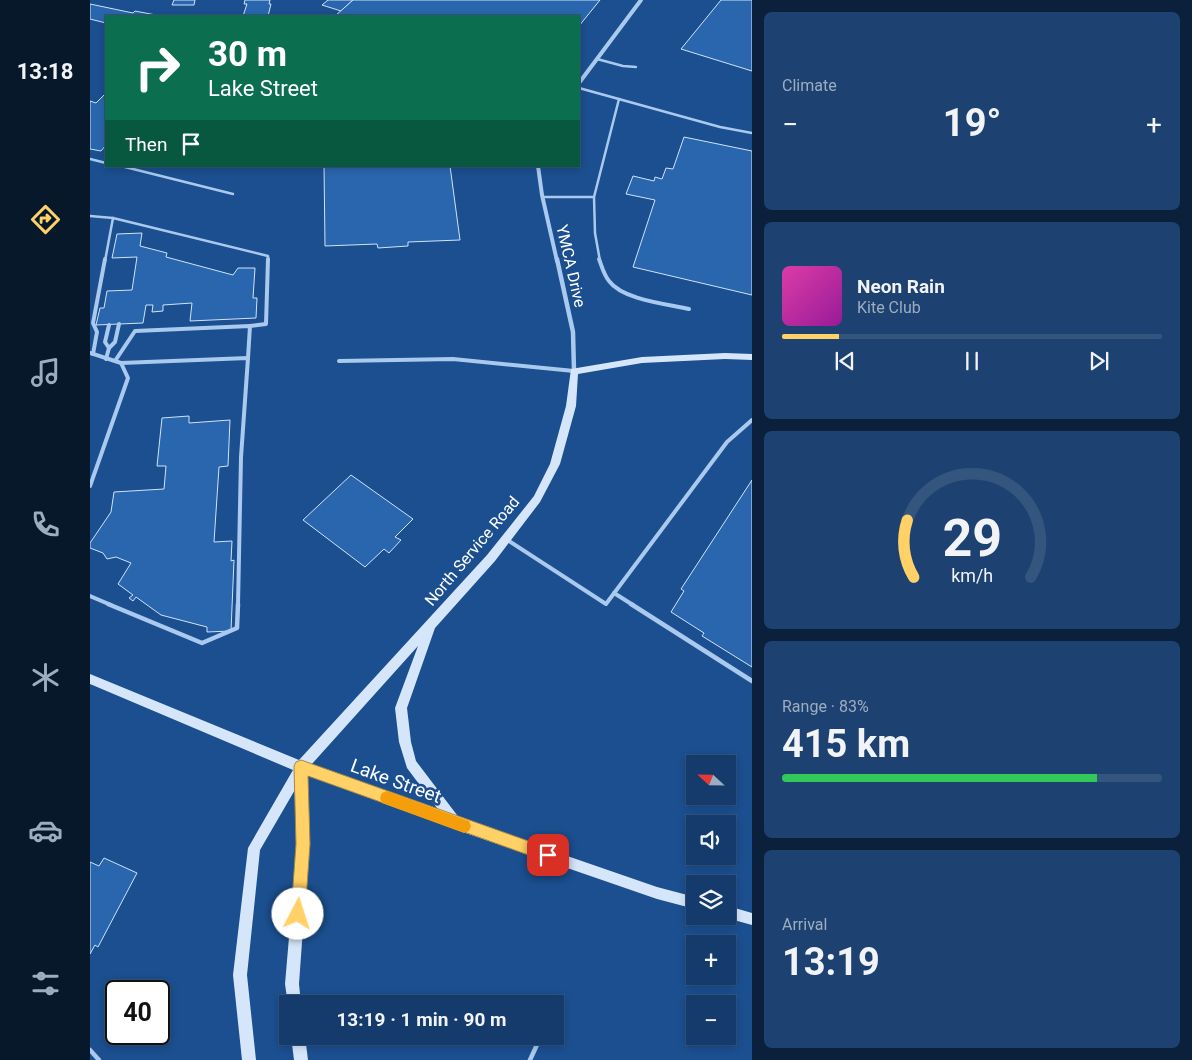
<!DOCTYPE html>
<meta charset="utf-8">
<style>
body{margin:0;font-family:Roboto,sans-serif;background:#1d4271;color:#f1f3f6;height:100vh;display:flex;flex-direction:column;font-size:19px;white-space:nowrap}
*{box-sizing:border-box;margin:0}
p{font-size:16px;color:#9dadc1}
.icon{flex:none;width:28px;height:28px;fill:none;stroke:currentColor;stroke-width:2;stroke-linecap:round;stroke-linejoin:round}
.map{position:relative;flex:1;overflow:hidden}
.panel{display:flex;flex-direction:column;gap:12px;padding:12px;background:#0b203b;width:440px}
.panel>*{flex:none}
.top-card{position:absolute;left:15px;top:15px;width:475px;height:152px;border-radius:0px;box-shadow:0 2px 8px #0003,0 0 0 1px #33557e;background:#0b6e4f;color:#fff;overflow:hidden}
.needle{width:32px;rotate:292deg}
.tools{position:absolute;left:596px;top:755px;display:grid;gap:10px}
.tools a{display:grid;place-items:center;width:50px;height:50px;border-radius:0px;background:#143b6b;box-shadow:0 2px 8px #0003,0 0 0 1px #33557e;font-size:25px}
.speed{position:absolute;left:15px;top:980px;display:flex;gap:10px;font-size:25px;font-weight:700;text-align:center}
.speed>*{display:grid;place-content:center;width:65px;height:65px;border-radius:50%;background:#143b6b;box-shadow:0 2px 8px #0003,0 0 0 1px #33557e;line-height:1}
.speed .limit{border:2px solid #111;border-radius:8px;background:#fff;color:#111}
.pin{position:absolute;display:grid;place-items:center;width:42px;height:42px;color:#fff;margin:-21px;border-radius:10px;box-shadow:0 2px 8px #0006}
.me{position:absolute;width:55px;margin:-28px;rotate:5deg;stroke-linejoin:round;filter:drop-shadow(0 0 4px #0008)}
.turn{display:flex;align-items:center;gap:18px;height:105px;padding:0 20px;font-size:22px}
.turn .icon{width:65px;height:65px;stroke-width:2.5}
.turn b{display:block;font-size:35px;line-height:42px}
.then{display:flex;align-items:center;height:48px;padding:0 20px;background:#0003;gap:10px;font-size:19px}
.big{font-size:38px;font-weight:700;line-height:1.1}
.panel .tile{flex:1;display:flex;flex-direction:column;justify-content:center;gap:8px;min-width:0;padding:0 18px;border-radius:8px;background:#1d4271}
.panel .dial{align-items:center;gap:0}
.dial svg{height:130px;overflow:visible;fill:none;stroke:#33557e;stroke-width:7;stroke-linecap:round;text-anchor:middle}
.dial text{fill:#f1f3f6;stroke:none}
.song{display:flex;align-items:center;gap:15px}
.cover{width:60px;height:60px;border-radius:8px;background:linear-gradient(135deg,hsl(320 70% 55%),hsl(300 70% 35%))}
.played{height:5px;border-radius:2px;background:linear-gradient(90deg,#ffd166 15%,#33557e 15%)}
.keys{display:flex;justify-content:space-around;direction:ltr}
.heat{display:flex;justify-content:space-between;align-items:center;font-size:28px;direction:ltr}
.charge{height:8px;border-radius:4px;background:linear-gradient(90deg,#34c759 83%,#33557e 0)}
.trip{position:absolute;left:189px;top:995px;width:285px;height:50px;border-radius:0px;background:#143b6b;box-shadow:0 2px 8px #0003,0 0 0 1px #33557e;font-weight:700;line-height:50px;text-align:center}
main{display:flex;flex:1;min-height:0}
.menu{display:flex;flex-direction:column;width:90px;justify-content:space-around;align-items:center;background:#08182b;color:#9dadc1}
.menu .icon{width:35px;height:35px}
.menu .selected{color:#ffd166}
.menu b{font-size:22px;color:#f1f3f6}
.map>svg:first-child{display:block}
.building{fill:#2a66ad;stroke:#cfe3fa}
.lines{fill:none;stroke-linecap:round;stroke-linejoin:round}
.lane-far2{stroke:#a9c9ee;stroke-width:2.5}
.lane-far1{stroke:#a9c9ee;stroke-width:4}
.lane{stroke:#a9c9ee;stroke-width:4.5}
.street-far1{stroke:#a9c9ee;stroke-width:4}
.street{stroke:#a9c9ee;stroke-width:4.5}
.secondary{fill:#d6e6fa;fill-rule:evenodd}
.route{fill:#ffd166;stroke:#a68842}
.slow{fill:#f59e0b}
.labels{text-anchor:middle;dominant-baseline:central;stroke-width:5;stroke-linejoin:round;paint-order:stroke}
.street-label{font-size:16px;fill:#fff;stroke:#1b4f8f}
.near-street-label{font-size:19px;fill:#fff;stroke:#1b4f8f}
</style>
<main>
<nav class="menu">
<b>13:18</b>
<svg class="icon selected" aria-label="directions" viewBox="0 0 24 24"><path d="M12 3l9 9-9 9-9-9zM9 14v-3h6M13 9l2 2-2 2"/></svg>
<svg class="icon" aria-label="music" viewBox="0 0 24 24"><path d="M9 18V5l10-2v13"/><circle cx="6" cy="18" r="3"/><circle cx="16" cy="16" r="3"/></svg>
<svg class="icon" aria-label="phone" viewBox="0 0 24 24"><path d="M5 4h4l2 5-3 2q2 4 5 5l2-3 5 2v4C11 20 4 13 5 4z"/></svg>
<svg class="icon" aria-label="climate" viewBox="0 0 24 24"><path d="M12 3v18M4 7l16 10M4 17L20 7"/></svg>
<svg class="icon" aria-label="car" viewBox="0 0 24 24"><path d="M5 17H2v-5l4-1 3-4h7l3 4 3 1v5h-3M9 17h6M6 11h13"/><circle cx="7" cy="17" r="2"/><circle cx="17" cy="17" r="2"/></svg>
<svg class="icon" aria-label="filters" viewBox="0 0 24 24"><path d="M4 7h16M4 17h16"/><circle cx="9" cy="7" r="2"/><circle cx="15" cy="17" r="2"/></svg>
</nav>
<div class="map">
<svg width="662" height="1060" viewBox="0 0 662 1060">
<rect width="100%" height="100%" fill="#1b4f8f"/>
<g class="building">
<path d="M84,0H105L104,5H82Z"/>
<path d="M155,0H180L179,4H181L178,16H153L157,4H154Z"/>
<path d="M238,0H263L251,11L232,5Z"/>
<path d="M263,0H510L489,26V16H245Z"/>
<path d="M631,0H662V71L591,49Z"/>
<path d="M0,4L43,13L45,11L71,16H16V23L0,19Z"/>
<path d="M14,95H16V145L11,151L0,149V101L6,103Z"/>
<path d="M594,137L662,151V295L543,267L565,200L536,194L543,176L564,181L565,177L572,179L576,168L583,169Z"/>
<path d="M234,166H360L370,240L318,242V246L288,248L287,244L235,246Z"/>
<path d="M52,233L50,246L77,253L76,257L143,275L148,268H165L163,298H167L166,318L100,321L102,303L73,305V311L62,312L63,305H56L53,323L6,325L10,308H14L17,291L42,290L47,257L22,258L27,234Z"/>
<path d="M99,416V423L140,420L138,466L129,467L124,542L142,541L141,561L144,560L141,631L117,632V627L71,615L46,597L43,601L39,598L43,595L28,584L41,563L26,557L17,559L13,553L0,548V543L21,512L24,492L74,489L76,466H67L72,418Z"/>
<path d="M261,475L323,519L305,537L311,540L299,553L294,549L275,567L213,520Z"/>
<path d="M662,480V667L612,636L614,633L581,612L594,591L591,589Z"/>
<path d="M14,858L47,873L8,947L5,945L0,954V862L9,866Z"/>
</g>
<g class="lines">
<g class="lane-far2">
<path d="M507,59L533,66L546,67"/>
<path d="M489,88L630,127L662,133"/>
<path d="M0,159L16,163"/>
<path d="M31,166L143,194"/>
<path d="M453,197H504L505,233L510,261"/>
<path d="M504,197L529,99"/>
<path d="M0,216L23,218"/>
<path d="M15,261L23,218L178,256V261"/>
</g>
<g class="lane-far1">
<path d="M509,259C512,267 514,275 519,281C533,300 577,304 599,309"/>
<path d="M19,325L15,342L19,348"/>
<path d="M160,326L176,324L178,259"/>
<path d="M0,353L31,363L38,378L0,486"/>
<path d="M3,354L7,332L3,323L15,259"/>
<path d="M16,359L19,348L25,342L29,324"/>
<path d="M25,361L45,331L160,326L158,358"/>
<path d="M249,361L363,359L484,371"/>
<path d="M31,363L158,358L151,457L148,605"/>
<path d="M416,539L516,604L637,442L662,420"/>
<path d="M524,593L543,605"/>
<path d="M0,596L21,605"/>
</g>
<g class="lane">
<path d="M18,604L112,643L147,628L148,604"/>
<path d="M541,604L662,681"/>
<path d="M0,1050L9,1060"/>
<path d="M440,1060L451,1036"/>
</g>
<g class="street-far1">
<path d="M489,83L551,0"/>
<path d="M448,166L452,195L467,261"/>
</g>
<path class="street" d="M467,259L483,332L484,371"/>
<g class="secondary">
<path d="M635,353L662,354V360L635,359L552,363L488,374L486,406L470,464L450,502L405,561L345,628L317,708L321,742L326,761L370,819L567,887L605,897V909L567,899L367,830L217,775L219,844L209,984L211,1004L198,1005L195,984L207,844L206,788L170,850L157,975L166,1060H152L143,975L158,848L203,770L0,684V674L209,760L397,555L444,496L460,464L476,406L481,369L552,357ZM328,646L305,708L309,742L317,768L350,812L221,765Z"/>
<path d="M638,906L662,913V925L633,917L638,916Z"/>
<path d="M201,1036H215L218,1060H204Z"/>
</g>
</g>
<path class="route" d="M211,760L458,848L463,850L465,855L463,860L458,862L218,776L220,844L215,914L213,919L208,922L203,919L201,914L206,844L204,766L206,762Z"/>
<path class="slow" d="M297,791L379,821L381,826L379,831L374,833L292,803L290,798L292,793Z"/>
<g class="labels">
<g class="street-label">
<text transform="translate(481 266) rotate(77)">YMCA Drive</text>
<text transform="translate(382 551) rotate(-50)">North Service Road</text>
</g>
<g class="near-street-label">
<text transform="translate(306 781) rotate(20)">Lake Street</text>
</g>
</g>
</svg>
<div class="tools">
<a><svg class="needle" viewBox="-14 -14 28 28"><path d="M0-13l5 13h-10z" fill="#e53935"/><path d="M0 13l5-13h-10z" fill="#9dadc1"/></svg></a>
<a><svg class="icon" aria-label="sound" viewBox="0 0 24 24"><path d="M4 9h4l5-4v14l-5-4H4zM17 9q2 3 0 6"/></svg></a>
<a><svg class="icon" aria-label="layers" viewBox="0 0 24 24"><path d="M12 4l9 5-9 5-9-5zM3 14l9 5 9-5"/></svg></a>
<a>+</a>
<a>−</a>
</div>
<div class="speed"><div class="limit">40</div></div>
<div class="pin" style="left:458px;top:855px;background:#d93025"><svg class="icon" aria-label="arrive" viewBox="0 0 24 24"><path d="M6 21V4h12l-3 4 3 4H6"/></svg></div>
<svg class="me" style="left:208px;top:914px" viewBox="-20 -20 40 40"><circle r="19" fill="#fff"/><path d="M0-13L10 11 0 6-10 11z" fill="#ffd166"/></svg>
<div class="trip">13:19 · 1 min · 90 m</div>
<div class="top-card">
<div class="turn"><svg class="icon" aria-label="right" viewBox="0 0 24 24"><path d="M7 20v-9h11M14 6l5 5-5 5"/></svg><div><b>30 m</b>Lake Street</div></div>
<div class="then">Then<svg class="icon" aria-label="arrive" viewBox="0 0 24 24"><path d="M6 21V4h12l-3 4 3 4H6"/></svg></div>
</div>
</div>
<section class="panel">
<div class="tile"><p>Climate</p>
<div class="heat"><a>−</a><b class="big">19°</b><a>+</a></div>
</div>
<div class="tile">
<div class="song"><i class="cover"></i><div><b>Neon Rain</b><p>Kite Club</p></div></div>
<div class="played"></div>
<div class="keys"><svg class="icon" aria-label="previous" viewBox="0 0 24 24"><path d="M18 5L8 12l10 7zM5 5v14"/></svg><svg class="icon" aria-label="pause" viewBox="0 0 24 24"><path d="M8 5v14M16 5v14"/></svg><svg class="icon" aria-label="next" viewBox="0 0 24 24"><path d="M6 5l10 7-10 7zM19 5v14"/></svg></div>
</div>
<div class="tile dial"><svg viewBox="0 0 100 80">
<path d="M14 69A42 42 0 1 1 86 69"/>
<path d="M14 69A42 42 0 0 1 10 34" stroke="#ffd166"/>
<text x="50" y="56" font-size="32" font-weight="700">29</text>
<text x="50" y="72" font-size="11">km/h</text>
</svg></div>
<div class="tile"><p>Range · 83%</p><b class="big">415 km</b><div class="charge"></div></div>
<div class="tile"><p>Arrival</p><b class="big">13:19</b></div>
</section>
</main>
